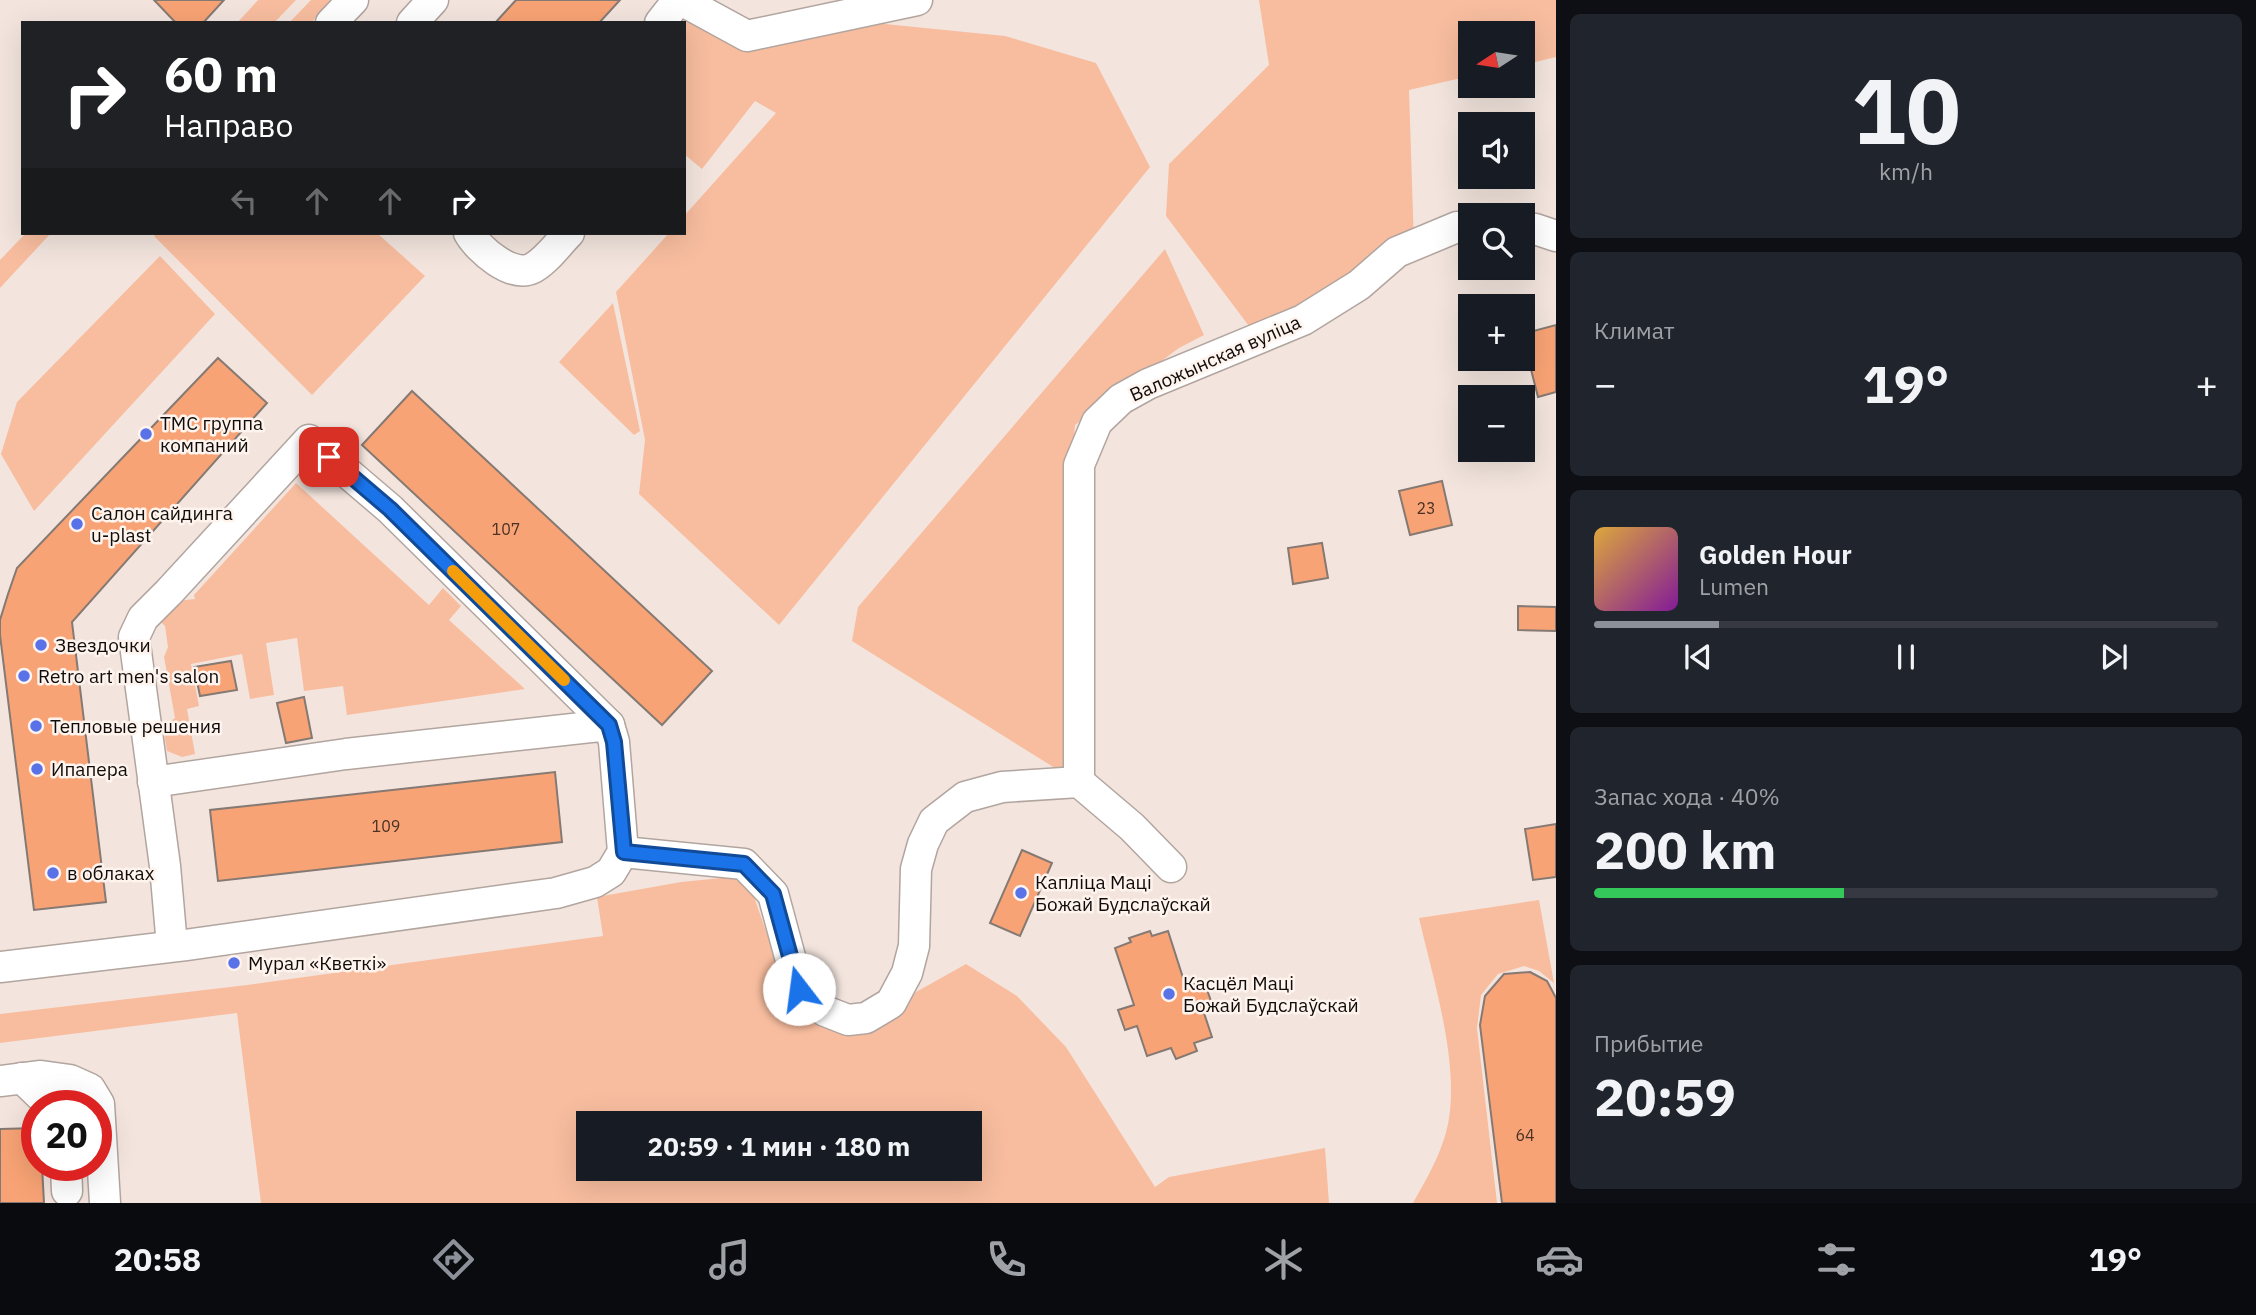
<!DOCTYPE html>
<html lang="ru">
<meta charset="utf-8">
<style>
body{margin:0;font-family:"IBM Plex Sans",sans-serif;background:#20242c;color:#f1f3f6;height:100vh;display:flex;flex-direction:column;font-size:26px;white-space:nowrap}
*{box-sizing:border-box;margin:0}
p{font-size:23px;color:#9ea1a6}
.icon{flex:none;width:38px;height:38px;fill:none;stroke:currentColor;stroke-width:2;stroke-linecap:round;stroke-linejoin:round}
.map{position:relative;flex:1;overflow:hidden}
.panel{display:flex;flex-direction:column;gap:14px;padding:14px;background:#0d0f14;width:700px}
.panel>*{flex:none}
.top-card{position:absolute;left:21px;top:21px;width:665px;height:214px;border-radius:0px;box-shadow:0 7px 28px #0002;background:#202124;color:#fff;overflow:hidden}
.needle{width:46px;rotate:258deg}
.fabs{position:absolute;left:1458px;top:21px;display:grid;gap:14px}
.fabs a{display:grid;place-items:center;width:77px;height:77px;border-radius:0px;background:#171b24;box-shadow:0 7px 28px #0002;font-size:35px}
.speed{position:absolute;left:21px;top:1090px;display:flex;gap:14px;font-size:35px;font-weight:700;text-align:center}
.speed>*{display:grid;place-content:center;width:91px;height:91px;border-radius:50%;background:#171b24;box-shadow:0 7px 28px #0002;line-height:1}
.speed .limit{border:10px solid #d22;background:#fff;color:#111}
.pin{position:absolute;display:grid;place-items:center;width:60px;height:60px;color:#fff;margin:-30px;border-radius:14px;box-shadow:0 4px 10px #0006}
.me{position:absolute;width:77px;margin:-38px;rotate:345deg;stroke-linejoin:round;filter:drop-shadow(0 0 5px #0008)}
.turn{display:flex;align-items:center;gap:24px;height:147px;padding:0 28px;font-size:32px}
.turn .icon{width:91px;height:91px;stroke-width:2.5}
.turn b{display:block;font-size:49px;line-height:60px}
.lanes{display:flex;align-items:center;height:66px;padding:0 28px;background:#0003;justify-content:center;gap:35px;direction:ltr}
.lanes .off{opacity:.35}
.big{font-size:52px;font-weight:700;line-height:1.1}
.panel .tile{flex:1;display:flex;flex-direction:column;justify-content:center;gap:10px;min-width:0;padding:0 24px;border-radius:10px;background:#20242c}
.panel .dial{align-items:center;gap:0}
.dial b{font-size:91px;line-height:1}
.song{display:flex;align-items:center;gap:21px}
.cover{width:84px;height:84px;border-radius:10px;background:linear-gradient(135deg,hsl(40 70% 55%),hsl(290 70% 35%))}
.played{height:7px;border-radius:4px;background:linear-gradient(90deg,#8c9099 20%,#363941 20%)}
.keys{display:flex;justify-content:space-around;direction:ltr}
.heat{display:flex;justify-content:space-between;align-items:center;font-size:38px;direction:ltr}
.charge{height:10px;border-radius:5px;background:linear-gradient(90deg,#34c759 40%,#363941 0)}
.trip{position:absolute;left:576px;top:1111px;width:406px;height:70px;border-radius:0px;background:#171b24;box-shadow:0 7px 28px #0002;font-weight:700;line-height:70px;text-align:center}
.dock{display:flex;height:112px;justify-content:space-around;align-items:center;background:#090b0e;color:#9ea1a6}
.dock .icon{width:49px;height:49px}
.dock .on{color:#8c9099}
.dock b{font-size:32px;color:#f1f3f6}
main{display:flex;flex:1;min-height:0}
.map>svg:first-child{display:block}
.green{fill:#f8bd9f;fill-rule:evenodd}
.building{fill:#f8a375;stroke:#857973;stroke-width:2}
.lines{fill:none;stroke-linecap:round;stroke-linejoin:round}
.minor-casing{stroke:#b2a59f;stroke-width:33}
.minor{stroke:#fff;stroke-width:30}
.route-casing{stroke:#114b97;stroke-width:18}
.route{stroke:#1a73e8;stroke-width:12}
.slow{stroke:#f59e0b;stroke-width:12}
.poi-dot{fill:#5972e8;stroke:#fef3ed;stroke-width:2.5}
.labels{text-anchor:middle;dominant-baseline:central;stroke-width:5;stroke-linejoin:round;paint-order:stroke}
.number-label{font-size:16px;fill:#4a3225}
.street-label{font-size:19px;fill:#100c0a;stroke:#fef3ed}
.poi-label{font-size:19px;fill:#100c0a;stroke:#fef3ed;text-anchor:start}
</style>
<main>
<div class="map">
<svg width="1556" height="1203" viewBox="0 0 1556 1203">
<rect width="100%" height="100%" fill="#f3e5de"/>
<g class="green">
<path d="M258,0H296L274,23H237Z"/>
<path d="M311,0H332L311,23H289Z"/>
<path d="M1259,0H1556V57L1523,65L1522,33H1470V76L1409,90L1414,245L1258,338L1166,216L1169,164L1269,65Z"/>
<path d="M691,9L750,50L865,22L1005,36L1096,63L1150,167L779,625L639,494L645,440L616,292L669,233H684V216L776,113L755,101L702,169L684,154V23H679Z"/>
<path d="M26,233H51L0,288V260Z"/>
<path d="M158,233H377L425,276L312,395L154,236Z"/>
<path d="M1165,249L1204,335L1179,348L1075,425L1069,498L1066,775L852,641L858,607Z"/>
<path d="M160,256L215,314L34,511L1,454L17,402Z"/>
<path d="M613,303L640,431L634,435L559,362Z"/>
<path d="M296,483L429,605L443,588L461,606L449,620L525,689L347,715L343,686L304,691L297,638L266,643L274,695L250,699L242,654L191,664L199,706L187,709L195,754L182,757L167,751L163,727L175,718L164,657L168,647L165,626L160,621L176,601L195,599L194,595Z"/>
<path d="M732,877L752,891L789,997L808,1020L830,1029L861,1034L893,1020L916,992L966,964L1017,996L1066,1047L1155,1187L1169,1177L1325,1148L1329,1203H261L237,1013L0,1043V1014L247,985L603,936L597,897L681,882ZM588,1124H970V1169H588Z"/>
<path d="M1539,900L1554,983L1539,971L1524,966L1498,974L1481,995L1477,1028L1497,1203H1413C1427,1178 1442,1153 1448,1124C1460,1063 1433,979 1419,918Z"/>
</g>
<g class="building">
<path d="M154,0H224L203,23H176Z"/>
<path d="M516,0H620L599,23H495Z"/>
<path d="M1556,325V392L1538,397L1522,334Z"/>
<path d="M218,358L267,403L72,622L106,902L34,910L0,635V620L8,594L17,568Z"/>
<path d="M412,391L712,671L662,725L362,445Z"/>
<path d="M1442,481L1452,525L1410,535L1399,491Z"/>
<path d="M1322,543L1328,578L1293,584L1288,548Z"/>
<path d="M1518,606L1556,607V631L1518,630Z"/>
<path d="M231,661L237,690L200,696L194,667Z"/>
<path d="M304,697L312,738L286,743L277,703Z"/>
<path d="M555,772L562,842L218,881L210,810Z"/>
<path d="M1556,824V877L1533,880L1525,829Z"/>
<path d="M1022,850L1052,863L1020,936L990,923Z"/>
<path d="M1150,931L1152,936L1168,931L1186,987L1204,981L1211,1001L1201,1004L1212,1037L1194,1043L1197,1051L1176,1059L1171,1048L1147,1056L1137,1026L1125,1030L1118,1010L1134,1005L1115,948L1131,942L1129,938Z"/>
<path d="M1530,972L1547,981L1556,998V1203H1502L1480,1025L1485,996L1504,974Z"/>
<path d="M37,1128V1166H42L44,1203H0V1129Z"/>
</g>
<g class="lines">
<defs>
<g id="minor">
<path d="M681,0L747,36L917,0"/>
<path d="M331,23L353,0"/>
<path d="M412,23L433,0"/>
<path d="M660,23L678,0"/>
<path d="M1522,228L1535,229L1556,236"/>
<path d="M469,233C478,249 512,279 533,268C547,260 558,244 569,233"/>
<path d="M1079,782V465L1097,422L1121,399L1148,384L1303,320L1359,285L1397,252L1457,227H1470"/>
<path d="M623,852L744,864L773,894L799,990L825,1011L848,1020L866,1018L891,1003L907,973L914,946L916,869L923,844L934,821L965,797L1002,787L1079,782L1132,827L1171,867"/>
<path d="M172,946L165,866L134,637L143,618L169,592L309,440L390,509L609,725"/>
<path d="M0,967L186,945L556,893L595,882L611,872L623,852L614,742L609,725L346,754L153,782"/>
<path d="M22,1078L51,1106"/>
<path d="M0,1081L41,1076L70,1080L90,1089L99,1104L105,1203"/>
<path d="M66,1166L67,1191"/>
</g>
</defs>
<use href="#minor" class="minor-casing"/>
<use href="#minor" class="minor"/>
</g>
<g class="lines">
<defs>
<path id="route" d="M329,457L390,509L609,725L614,742L624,852L744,864L773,894L799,989"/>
</defs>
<use href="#route" class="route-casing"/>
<use href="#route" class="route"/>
<path class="slow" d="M453,571L564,680"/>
</g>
<g class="poi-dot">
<circle cx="146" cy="434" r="7"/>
<circle cx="77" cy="524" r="7"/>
<circle cx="41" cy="645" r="7"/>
<circle cx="24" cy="676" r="7"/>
<circle cx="36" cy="726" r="7"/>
<circle cx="37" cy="769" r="7"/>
<circle cx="53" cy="873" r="7"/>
<circle cx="1021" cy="893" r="7"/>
<circle cx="234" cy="963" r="7"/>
<circle cx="1169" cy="994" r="7"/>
</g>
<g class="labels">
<g class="number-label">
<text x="1426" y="508">23</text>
<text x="506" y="529">107</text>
<text x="386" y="826">109</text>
<text x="1525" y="1135">64</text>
</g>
<g class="street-label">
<text transform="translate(1215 358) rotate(-24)">Валожынская вуліца</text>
</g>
<g class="poi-label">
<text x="160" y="423">ТМС группа<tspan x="160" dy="22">компаний</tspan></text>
<text x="91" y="513">Салон сайдинга<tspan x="91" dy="22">u-plast</tspan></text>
<text x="55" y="645">Звездочки</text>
<text x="38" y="676">Retro art men's salon</text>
<text x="50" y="726">Тепловые решения</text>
<text x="51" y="769">Ипапера</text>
<text x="67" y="873">в облаках</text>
<text x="1035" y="882">Капліца Маці<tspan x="1035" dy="22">Божай Будслаўскай</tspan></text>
<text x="248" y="963">Мурал «Кветкі»</text>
<text x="1183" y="983">Касцёл Маці<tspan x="1183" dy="22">Божай Будслаўскай</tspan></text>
</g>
</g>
</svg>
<div class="fabs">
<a><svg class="needle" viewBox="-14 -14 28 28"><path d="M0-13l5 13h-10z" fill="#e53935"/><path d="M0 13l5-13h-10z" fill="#9ea1a6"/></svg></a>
<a><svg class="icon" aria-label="sound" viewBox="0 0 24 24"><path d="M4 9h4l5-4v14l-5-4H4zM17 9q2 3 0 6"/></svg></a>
<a><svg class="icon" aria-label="search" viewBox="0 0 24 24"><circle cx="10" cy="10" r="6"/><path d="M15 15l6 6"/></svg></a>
<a>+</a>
<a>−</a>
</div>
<div class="speed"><div class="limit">20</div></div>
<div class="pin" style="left:329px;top:457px;background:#d93025"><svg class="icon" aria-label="arrive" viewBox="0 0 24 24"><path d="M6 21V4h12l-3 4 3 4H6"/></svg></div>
<svg class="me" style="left:799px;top:989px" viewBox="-20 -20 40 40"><circle r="19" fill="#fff"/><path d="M0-13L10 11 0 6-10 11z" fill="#1a73e8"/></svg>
<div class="trip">20:59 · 1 мин · 180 m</div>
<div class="top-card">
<div class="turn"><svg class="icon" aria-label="right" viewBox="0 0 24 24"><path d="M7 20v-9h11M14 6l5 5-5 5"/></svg><div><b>60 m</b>Направо</div></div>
<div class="lanes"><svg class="icon off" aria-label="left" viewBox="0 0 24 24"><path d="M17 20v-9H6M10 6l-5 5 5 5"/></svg><svg class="icon off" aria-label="ahead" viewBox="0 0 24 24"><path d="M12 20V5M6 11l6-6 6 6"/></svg><svg class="icon off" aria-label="ahead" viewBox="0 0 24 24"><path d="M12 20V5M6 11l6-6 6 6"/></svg><svg class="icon" aria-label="right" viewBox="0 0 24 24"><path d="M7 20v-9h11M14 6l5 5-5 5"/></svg></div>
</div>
</div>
<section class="panel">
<div class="tile dial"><b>10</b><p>km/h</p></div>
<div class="tile"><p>Климат</p>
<div class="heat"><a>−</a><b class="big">19°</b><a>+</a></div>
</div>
<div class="tile">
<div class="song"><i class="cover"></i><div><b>Golden Hour</b><p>Lumen</p></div></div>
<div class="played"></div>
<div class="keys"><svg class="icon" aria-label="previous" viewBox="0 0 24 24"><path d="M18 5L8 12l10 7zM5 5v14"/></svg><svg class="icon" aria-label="pause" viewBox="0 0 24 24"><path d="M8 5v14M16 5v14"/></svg><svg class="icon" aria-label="next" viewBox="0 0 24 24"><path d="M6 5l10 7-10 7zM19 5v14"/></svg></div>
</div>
<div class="tile"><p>Запас хода · 40%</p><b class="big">200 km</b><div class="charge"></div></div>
<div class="tile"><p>Прибытие</p><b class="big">20:59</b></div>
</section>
</main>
<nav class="dock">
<b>20:58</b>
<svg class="icon on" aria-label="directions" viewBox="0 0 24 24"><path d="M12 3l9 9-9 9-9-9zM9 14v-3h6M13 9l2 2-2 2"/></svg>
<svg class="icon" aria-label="music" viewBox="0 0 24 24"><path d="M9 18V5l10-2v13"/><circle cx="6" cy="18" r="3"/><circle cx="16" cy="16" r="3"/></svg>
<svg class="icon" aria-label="phone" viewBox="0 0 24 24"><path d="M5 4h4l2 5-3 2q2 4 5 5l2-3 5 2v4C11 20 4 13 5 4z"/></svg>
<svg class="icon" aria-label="climate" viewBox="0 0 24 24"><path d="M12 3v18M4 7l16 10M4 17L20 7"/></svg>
<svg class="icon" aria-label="car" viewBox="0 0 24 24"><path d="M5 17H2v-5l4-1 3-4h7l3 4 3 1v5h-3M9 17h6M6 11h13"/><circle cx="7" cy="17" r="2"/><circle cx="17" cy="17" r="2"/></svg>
<svg class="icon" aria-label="filters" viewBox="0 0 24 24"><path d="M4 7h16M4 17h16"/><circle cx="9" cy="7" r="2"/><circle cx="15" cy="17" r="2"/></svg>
<b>19°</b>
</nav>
